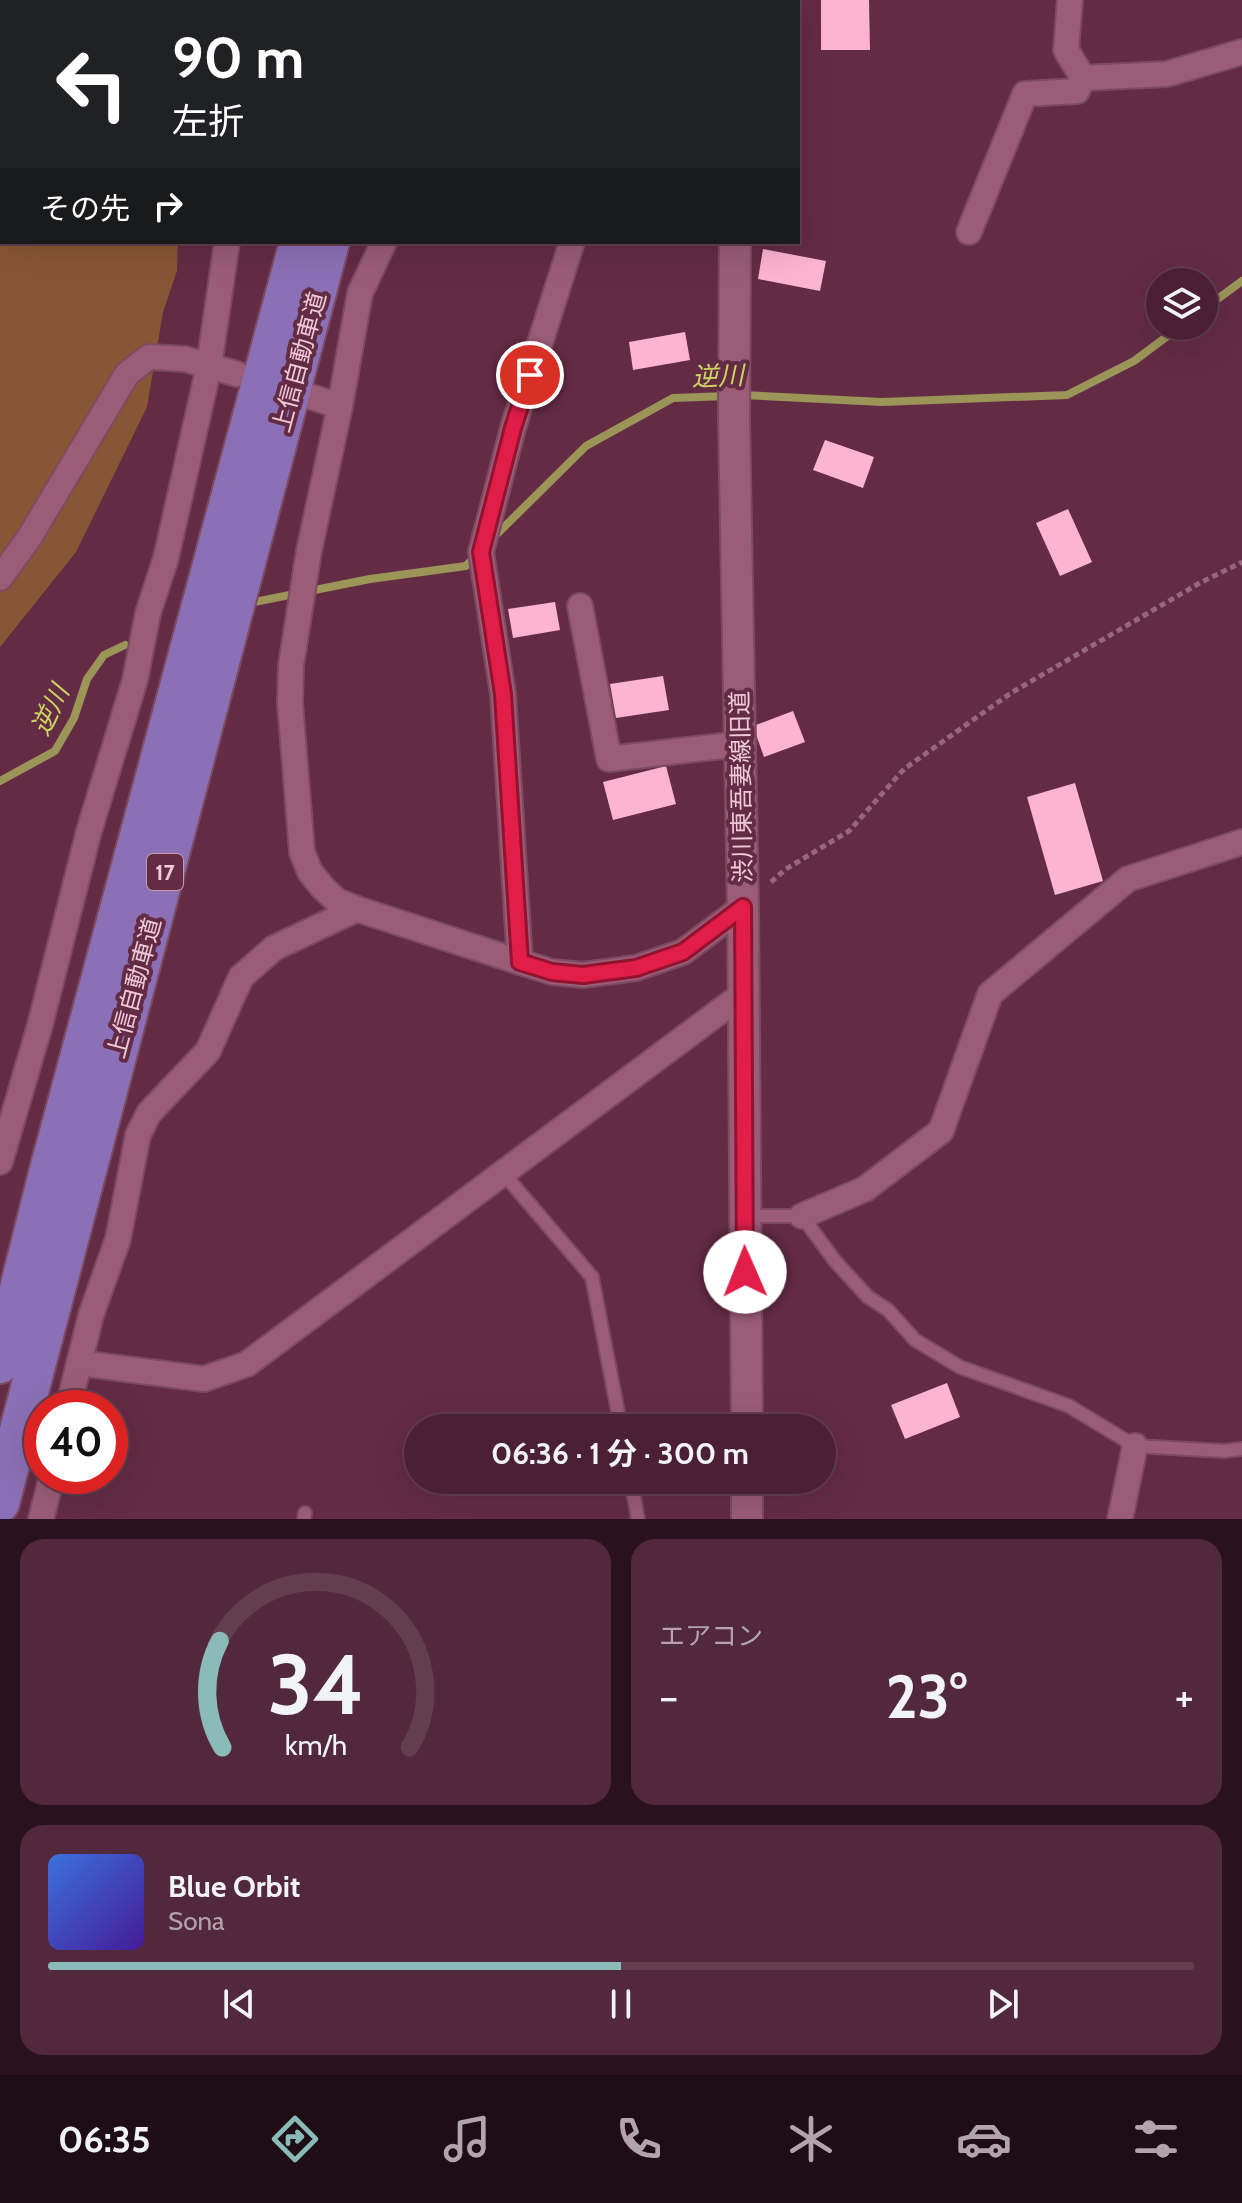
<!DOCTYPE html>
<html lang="ja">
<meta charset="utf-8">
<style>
body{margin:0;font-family:Cabin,"Noto Sans JP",sans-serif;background:#52283c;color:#f1f3f6;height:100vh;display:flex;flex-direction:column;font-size:30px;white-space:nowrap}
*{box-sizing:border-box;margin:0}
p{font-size:26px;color:#b2a3ac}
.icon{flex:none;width:44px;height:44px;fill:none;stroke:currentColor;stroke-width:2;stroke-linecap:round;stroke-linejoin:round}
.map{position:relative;height:1519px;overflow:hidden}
.panel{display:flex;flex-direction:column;gap:20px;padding:20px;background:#29121d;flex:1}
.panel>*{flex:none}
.guide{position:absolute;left:0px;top:0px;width:800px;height:244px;box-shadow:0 8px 32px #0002,0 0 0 2px #623e4f;background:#202124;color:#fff;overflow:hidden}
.tools{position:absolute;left:1146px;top:268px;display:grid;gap:16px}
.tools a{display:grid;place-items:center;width:72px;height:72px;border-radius:50%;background:#4b2034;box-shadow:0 8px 32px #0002,0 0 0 2px #623e4f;font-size:40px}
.speed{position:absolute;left:24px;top:1390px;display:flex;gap:16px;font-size:40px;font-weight:700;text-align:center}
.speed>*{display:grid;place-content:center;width:104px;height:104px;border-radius:50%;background:#4b2034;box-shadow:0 8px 32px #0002,0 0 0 2px #623e4f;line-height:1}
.speed .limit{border:12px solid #d22;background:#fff;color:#111}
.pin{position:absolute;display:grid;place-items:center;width:68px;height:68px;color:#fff;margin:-34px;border:4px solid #fff;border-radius:50%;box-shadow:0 2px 8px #0007}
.me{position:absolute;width:88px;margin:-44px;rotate:359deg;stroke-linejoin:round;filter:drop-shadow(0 0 6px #0008)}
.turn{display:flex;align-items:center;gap:28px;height:168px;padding:0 40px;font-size:36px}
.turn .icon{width:104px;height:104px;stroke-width:2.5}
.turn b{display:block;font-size:56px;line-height:68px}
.then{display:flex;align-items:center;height:76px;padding:0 40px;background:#0003;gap:16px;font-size:30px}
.big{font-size:60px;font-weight:700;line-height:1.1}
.panel .widget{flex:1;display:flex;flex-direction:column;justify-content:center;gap:12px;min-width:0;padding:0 28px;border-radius:24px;background:#52283c}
.panel .dial{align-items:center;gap:0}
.dial svg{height:208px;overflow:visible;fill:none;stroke:#623e4f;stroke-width:7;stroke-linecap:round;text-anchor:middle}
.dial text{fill:#f1f3f6;stroke:none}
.song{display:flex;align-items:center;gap:24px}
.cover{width:96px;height:96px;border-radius:12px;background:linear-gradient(135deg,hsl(220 70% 55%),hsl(260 70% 35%))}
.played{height:8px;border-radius:4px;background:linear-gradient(90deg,#8bbbb9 50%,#623e4f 50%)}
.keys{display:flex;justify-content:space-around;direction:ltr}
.heat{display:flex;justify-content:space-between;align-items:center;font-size:44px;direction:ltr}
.panel .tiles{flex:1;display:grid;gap:20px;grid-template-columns:1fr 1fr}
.widget:last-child{grid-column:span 2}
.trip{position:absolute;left:404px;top:1414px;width:432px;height:80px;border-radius:40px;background:#4b2034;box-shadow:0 8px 32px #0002,0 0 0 2px #623e4f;font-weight:700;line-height:80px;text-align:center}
.dock{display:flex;height:128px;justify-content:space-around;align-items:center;background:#1e0d15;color:#b2a3ac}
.dock .icon{width:56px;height:56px}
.dock .selected{color:#8bbbb9}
.dock b{font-size:36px;color:#f1f3f6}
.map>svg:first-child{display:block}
.green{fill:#885634}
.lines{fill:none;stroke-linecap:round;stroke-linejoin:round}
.stream{stroke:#9b9558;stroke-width:8}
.building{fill:#fcb4d1}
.service-casing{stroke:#7c4b62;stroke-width:16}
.minor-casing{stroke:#7c4b62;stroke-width:28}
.tertiary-casing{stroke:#7c4b62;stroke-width:34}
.trunk-casing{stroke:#7c4b62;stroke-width:42}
.path{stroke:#98677c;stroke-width:5;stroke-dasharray:6 4;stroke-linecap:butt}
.service{stroke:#9b5c77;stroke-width:12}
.minor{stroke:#9b5c77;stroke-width:24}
.tertiary{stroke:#9b5c77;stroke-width:30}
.trunk{stroke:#8c70b7;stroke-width:38}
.route-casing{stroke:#92132f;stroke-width:20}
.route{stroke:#e11d48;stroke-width:14}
.labels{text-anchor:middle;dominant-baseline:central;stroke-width:8;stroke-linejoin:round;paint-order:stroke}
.shield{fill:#642b45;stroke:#c59bac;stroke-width:2}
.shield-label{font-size:22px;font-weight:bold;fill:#efcbd8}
.street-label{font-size:24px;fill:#efcbd8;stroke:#642b45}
.water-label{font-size:26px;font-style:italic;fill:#ccd65f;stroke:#642b45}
</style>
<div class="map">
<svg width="1242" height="1519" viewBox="0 0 1242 1519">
<rect width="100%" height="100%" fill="#642b45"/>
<path class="green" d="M0,0L153,2H2V242H178L177,271L163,312L147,407L76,552L0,647Z"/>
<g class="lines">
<g class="stream">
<path d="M1204,309L1242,281"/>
<path d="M742,395L882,402L1067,395L1134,361L1181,326"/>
<path d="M492,539L586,446L673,398L728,396"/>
<path d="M254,602L370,579L466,566L477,554"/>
<path d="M0,781L55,751L74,718L87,679L104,655L125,645"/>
</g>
</g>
<g class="building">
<path d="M821,0H869L870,50H821Z"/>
<path d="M763,249L826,261L820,291L758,279Z"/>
<path d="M685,332L690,360L633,370L629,342Z"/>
<path d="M825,440L874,457L863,488L813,470Z"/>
<path d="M1068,509L1092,562L1060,576L1036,523Z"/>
<path d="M555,602L560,630L513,638L508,609Z"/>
<path d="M663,676L669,710L616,718L610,684Z"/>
<path d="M793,711L805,742L764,757L753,726Z"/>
<path d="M666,766L676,804L613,820L603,782Z"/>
<path d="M1075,783L1103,881L1055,895L1027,797Z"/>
<path d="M947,1383L960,1417L905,1439L891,1405Z"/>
</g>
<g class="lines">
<defs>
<g id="service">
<path d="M503,1173L592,1277L621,1428"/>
<path d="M747,1216H802L835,1261L868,1297L888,1310L915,1340L960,1367L1069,1406L1135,1446L1224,1451L1242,1449"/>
<path d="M631,1480L638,1519"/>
<path d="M304,1519L305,1513"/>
</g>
<g id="minor">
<path d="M1070,0L1066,50L1083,78L1167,74L1242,52"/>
<path d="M289,2L290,0"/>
<path d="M503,2L504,0"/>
<path d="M645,2V0"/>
<path d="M969,232L1025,94L1077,91L1083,78"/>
<path d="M384,242L360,293L340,406L309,551L291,665L290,703L302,852L310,872L324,889L337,901L357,909L520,962L552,972L583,975L636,968L683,952L743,907"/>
<path d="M305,395L340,406"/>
<path d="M0,578L29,538L127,374L149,357L185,359L237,374"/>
<path d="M580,606L609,759L740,744"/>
<path d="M520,962L503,694L481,552L513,428L572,242"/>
<path d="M0,1162L40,1025L89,831L135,680L148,613L166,558L209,366L227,242"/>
<path d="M802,1216L865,1189L941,1131L990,994L1128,879L1242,842"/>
<path d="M79,1363L204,1379L247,1364L743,994"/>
<path d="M68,1408L91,1315L118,1239L138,1135L149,1113L208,1051L241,977L274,948L357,909"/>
<path d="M41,1519L52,1476"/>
<path d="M1120,1519L1135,1446"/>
</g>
<g id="tertiary">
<path d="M735,0V2"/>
<path d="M735,242L734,420L743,907L747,1428"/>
<path d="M747,1480V1519"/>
</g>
<g id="trunk">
<path d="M357,2L358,0"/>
<path d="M389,2L390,0"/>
<path d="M0,1364L49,1170L299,242"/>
<path d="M0,1503L330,242"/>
</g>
</defs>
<use href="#service" class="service-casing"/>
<use href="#minor" class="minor-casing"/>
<use href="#tertiary" class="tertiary-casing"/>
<use href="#trunk" class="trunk-casing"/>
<path class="path" d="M771,882L786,869L849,831L904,769L1011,693L1198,584L1242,562"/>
<use href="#service" class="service"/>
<use href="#minor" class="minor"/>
<use href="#tertiary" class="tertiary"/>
<use href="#trunk" class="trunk"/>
</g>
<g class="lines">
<defs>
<path id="route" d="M530,375L513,428L481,552L503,694L520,962L552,972L583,975L636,968L683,952L743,907L745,1272"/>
</defs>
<use href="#route" class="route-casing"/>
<use href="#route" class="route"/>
</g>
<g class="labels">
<rect class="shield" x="147" y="854" width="36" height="36" rx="6"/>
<g class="shield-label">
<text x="165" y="872">17</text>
</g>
<g class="street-label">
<text transform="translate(299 362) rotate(-75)">上信自動車道</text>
<text transform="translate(741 787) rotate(-91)">渋川東吾妻線旧道</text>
<text transform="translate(134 988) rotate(-75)">上信自動車道</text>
</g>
<g class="water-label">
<text transform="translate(718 376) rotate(-2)">逆川</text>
<text transform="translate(50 710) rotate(-64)">逆川</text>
</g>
</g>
</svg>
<div class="tools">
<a><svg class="icon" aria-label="layers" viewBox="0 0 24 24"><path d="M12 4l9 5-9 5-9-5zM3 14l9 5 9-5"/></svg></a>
</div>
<div class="speed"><div class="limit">40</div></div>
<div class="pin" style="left:530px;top:375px;background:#d93025"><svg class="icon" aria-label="arrive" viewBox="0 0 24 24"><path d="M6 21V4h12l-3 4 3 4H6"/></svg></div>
<svg class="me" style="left:745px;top:1272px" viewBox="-20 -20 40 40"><circle r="19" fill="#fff"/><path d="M0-13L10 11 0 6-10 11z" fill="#e11d48"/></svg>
<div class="trip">06:36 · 1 分 · 300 m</div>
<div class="guide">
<div class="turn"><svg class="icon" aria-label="left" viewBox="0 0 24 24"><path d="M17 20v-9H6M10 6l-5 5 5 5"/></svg><div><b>90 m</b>左折</div></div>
<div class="then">その先<svg class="icon" aria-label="right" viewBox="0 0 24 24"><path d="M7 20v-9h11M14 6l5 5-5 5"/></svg></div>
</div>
</div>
<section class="panel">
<div class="tiles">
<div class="widget dial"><svg viewBox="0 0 100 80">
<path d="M14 69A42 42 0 1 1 86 69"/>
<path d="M14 69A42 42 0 0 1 13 28" stroke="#8bbbb9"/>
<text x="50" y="56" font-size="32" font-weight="700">34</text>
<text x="50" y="72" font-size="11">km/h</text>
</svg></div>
<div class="widget"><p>エアコン</p>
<div class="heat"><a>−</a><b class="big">23°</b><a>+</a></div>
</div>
<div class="widget">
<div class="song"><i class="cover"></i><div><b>Blue Orbit</b><p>Sona</p></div></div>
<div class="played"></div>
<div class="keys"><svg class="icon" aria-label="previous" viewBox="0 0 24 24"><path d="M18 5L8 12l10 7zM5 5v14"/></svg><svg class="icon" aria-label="pause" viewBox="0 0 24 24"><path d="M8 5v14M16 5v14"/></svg><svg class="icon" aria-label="next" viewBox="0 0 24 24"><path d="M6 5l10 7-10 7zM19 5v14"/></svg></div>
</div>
</div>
</section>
<nav class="dock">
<b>06:35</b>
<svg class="icon selected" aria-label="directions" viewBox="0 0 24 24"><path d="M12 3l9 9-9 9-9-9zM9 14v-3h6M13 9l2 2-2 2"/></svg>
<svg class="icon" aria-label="music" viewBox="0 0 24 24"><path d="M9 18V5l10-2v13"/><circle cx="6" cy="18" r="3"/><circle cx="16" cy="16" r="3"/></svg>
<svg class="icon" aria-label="phone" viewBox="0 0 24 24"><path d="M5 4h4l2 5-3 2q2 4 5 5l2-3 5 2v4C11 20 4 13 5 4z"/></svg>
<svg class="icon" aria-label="climate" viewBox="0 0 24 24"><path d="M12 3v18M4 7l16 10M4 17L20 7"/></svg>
<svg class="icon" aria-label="car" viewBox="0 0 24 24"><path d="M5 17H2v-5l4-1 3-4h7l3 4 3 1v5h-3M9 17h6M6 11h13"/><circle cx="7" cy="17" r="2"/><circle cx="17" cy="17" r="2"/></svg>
<svg class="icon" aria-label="filters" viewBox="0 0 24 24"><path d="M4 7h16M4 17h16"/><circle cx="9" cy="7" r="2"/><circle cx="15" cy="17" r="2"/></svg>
</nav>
